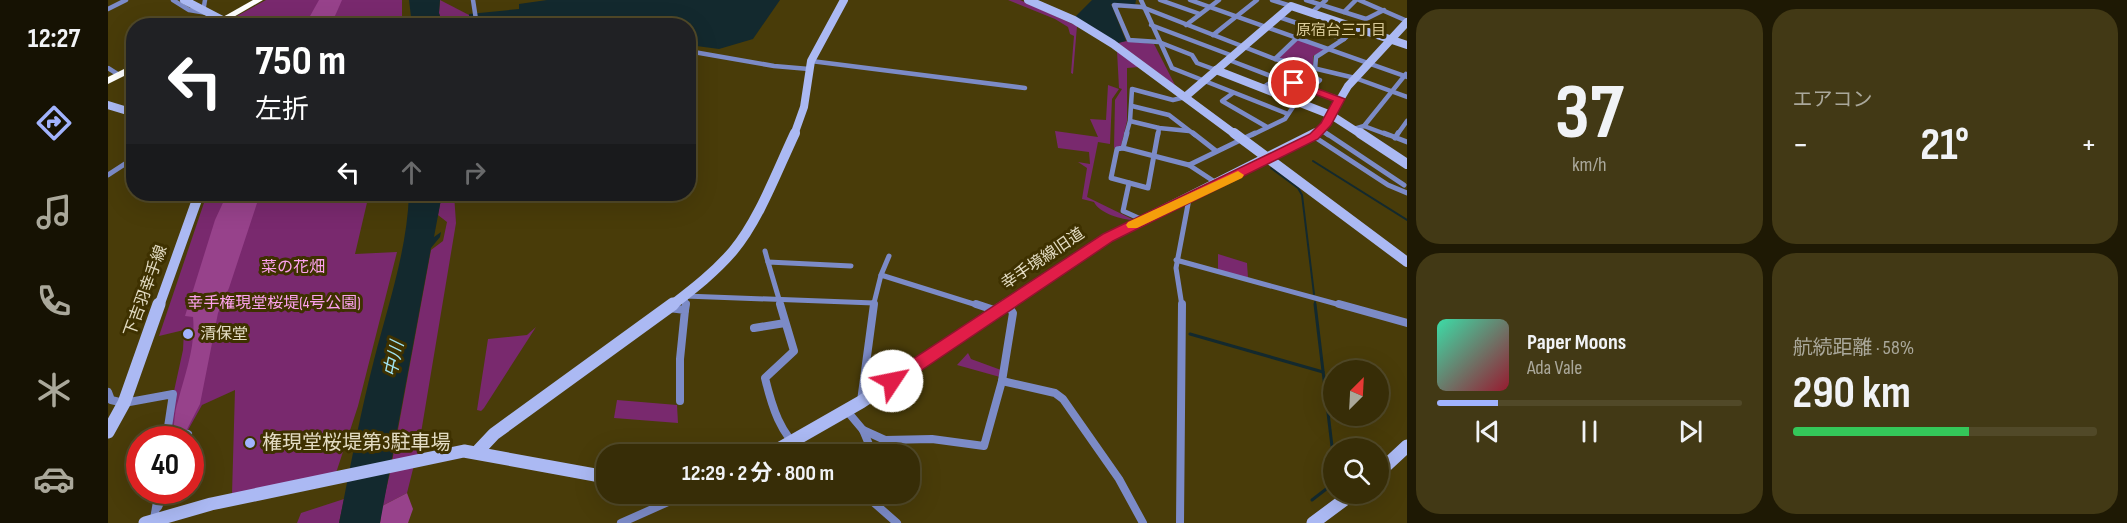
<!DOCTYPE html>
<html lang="ja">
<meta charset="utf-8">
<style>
body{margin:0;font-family:"Sofia Sans Condensed","Noto Sans JP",sans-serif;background:#423915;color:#f1f3f6;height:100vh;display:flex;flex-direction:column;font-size:22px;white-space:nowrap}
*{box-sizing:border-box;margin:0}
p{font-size:20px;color:#aaa89b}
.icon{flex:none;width:33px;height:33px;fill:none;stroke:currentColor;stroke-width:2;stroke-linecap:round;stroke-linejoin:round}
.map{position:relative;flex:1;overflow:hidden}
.side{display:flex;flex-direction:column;gap:9px;padding:9px;background:#1e1904;width:720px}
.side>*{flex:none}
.top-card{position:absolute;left:18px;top:18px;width:570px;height:183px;border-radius:24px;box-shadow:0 6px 24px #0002,0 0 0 2px #514928;background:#202124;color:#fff;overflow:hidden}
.needle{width:39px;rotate:24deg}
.fabs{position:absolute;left:1215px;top:360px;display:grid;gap:12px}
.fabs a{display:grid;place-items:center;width:66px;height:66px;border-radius:50%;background:#372d07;box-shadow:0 6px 24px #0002,0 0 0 2px #514928;font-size:30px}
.speed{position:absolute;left:18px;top:426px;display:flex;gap:12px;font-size:30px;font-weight:700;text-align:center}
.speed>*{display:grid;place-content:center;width:78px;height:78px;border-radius:50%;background:#372d07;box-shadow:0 6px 24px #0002,0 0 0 2px #514928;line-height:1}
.speed .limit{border:9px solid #d22;background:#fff;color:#111}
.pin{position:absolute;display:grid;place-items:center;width:51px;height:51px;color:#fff;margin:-26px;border:3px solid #fff;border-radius:50%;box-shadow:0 2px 6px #0007}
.me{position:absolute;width:66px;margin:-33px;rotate:56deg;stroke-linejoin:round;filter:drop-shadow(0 0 4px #0008)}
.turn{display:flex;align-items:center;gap:21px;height:126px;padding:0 30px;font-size:27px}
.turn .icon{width:78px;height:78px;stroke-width:2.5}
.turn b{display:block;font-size:42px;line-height:51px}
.lanes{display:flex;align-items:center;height:57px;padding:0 30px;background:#0003;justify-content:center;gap:30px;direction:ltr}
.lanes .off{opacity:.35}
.big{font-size:45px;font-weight:700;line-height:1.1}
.side .card{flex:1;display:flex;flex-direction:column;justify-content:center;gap:9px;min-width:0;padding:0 21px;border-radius:24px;background:#423915}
.side .dial{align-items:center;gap:0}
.dial b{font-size:78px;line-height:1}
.song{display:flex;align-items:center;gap:18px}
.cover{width:72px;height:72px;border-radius:9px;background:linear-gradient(135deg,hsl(160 70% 55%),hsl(350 70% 35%))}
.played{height:6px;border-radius:3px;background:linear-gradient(90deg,#a1b3fd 20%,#514928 20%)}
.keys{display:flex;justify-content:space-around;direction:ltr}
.heat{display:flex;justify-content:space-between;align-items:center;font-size:33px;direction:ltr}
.charge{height:9px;border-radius:4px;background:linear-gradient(90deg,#34c759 58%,#514928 0)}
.side .tiles{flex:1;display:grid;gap:9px;grid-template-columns:repeat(2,1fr)}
.trip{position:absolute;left:488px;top:444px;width:324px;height:60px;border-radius:24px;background:#372d07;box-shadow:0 6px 24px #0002,0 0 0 2px #514928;font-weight:700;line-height:60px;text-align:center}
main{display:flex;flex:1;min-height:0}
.dock{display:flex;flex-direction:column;width:108px;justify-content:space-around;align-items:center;background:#161203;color:#aaa89b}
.dock .icon{width:42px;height:42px}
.dock .selected{color:#a1b3fd}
.dock b{font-size:27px;color:#f1f3f6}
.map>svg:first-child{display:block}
.green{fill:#79296e}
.forest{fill:#97428b}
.water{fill:#13292e}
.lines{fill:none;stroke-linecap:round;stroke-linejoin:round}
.stream-far1{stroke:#13292e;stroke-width:2}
.stream{stroke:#13292e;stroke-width:3}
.street-far2{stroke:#7c8bc7;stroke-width:4.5}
.street-far1{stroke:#7c8bc7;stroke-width:5}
.street{stroke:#7c8bc7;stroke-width:8}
.secondary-far2{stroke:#abb9f3;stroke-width:8}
.secondary-far1{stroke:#abb9f3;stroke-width:10}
.secondary{stroke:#abb9f3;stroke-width:13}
.highway{fill:#fff;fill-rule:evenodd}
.route{fill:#e11d48;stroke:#92132f;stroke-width:1.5}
.slow{fill:#f59e0b}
.poi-dot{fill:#a1b3fd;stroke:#3e3100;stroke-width:2}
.labels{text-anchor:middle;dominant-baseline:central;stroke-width:6;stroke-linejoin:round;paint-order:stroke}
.far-neighbourhood-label{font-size:15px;fill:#dacb99;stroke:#3e3100}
.street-label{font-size:16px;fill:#e3dcc3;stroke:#3e3100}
.park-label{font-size:16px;fill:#fca2ec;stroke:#3e3100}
.poi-label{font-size:16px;fill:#e3dcc3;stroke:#3e3100;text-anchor:start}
.water-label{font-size:18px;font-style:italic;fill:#a0e3f2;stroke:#3e3100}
.near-poi-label{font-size:20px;fill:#e3dcc3;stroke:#3e3100;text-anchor:start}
</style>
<main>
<nav class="dock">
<b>12:27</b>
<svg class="icon selected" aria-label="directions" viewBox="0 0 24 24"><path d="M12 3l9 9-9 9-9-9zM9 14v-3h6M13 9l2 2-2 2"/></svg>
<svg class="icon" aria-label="music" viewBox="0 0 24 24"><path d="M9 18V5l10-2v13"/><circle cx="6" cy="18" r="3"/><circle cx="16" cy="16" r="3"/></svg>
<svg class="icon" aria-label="phone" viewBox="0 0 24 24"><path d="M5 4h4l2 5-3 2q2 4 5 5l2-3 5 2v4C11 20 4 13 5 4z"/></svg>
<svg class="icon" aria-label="climate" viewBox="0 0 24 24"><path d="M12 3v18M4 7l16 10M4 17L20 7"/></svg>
<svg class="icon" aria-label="car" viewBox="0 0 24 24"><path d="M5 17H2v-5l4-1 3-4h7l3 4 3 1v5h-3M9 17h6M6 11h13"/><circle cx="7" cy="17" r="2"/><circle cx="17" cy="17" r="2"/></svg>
</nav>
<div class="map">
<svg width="1299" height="523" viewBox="0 0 1299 523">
<rect width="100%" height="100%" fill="#493c09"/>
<g class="green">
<path d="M158,0H294V25L136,26L127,20L129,16Z"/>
<path d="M332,0L361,15V25H335L331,13Z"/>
<path d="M900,0H912L969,26L965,74L963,73L966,36L962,34L960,27L947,19Z"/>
<path d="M1189,39L1217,50L1205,56V66L1172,59L1171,57Z"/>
<path d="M1018,41L1046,44L1067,85L1010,43Z"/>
<path d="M1009,51L1031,67L1019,68V121L1013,146L1006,148L1007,100L1014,89L1011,88Z"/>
<path d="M1000,85L1011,89L1004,99L1002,144L990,142L979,197L1026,220C1014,220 991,213 986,202L974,199L979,168L970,162L982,164L981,152L950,148L947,131L990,137L982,119L998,120Z"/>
<path d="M99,194H261L247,254L289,252L250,406L228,473L124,494L127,390L94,405L75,439H61L66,391L75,350L76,330L51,336Z"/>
<path d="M334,194H346L348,223L309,457L284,462L323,250L335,241L339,222L330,215Z"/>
<path d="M1110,254L1139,263L1140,278L1110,270Z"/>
<path d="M428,327L376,408L373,411L369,410L380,339L419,335Z"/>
<path d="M860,353L863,359L893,370L892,377L849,365Z"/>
<path d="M509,400L569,405L570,423L506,418Z"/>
<path d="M306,465L299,493L274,506L283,469Z"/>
<path d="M236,499L231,523H189L193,513Z"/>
</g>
<g class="forest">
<path d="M211,0H234L223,25H197Z"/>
<path d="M119,194H152L121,288L110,313L92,404L74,439L65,440C66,427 66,413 70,401C77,374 88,346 85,317L77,316L107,220Z"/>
<path d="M299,493L305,509L300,523H272L274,506Z"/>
</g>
<g class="water">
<path d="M301,0H332L331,13L335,25H304Z"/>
<path d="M439,0H672L645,39L611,49L581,45L580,26L361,25V14L411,9V4Z"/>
<path d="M984,0H1028L1027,6L1003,4L1018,41L1010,43L967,17Z"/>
<path d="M301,194H334L326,237L333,232L332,237L323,248L272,523H231C242,469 252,414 266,360C280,305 299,251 301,194Z"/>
</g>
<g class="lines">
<g class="stream-far1">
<path d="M1205,161L1299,220"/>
<path d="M1163,168L1190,188L1194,195L1206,294"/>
<path d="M1207,302V306"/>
</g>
<g class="stream">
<path d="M1207,304L1226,463"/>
<path d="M1082,334L1215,372"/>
<path d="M1204,500L1226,483"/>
</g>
<g class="street-far2">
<path d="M65,0L81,10L99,13"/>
<path d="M365,0L369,26"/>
<path d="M1033,0L1064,68L1180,114"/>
<path d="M1052,0L1092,14"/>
<path d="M1082,0L1299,77"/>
<path d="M1164,0L1183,6"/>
<path d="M1198,0L1258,19L1276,10"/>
<path d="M1251,0L1299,21"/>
<path d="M96,6L97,0"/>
<path d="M0,9L18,0"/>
<path d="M1236,12L1248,0"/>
<path d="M1203,13L1218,0"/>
<path d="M1171,17L1236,39"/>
<path d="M1043,25L1125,56"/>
<path d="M1078,25L1111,0"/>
<path d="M1105,35L1149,0"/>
<path d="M580,51L666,66L701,69"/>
<path d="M1167,59L1190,37"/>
<path d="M1121,60L1168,78"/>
<path d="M703,61L917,88"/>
<path d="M0,68L11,75"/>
<path d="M1182,69L1212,80L1202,89L1232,99"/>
<path d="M1207,69L1208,57L1236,39L1248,28"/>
<path d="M1108,70L1089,63L1084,55L1051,42L1021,40L1006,5L1034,7L1167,59L1247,78L1299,97"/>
<path d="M1169,77L1202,89"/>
<path d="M1154,88L1184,68"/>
<path d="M1125,93L1114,101L1159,127"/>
<path d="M1024,106L1061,115L1087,135"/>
<path d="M1022,121L1051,128L1081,131"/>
<path d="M1256,126L1280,135"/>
<path d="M1246,129L1256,126L1298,74"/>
<path d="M1213,130L1220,135"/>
<path d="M1018,135L1022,121L1024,89L1065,100L1077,97"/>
<path d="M1050,135L1051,128"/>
<path d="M1144,135L1177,119L1189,101"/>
<path d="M1289,135L1299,121"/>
</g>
<g class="street-far1">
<path d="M1019,133L1015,148L1009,149L1003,178L1040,188L1050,133"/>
<path d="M1085,133L1108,151"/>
<path d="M1218,133L1296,185"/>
<path d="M1276,133L1299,142"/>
<path d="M1205,136L1280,185L1299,193"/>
<path d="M1287,138L1290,133"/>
<path d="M1015,148L1081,165L1147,133"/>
<path d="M1081,165L1110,184"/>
<path d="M0,175L26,158"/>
<path d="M1021,183L1015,211L1035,220"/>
<path d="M657,251L660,262"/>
<path d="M1068,260L1236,306"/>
<path d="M773,275L781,256"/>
<path d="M578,306L577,296L766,303L773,275L872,306"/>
<path d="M673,306L660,262L743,266"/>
<path d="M766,306V303"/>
<path d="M1074,306L1068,268L1081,199"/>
</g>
<g class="street">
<path d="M672,304L686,351L657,378C664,407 672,434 696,454"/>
<path d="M868,304L889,311"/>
<path d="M1231,304L1299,323"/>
<path d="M561,308L577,310L572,359V401"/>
<path d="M577,310L578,304"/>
<path d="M646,328L677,323"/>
<path d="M894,381L947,393L955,399L1011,479L1035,523"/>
<path d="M0,392L3,400L16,403L65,394L58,440"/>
<path d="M753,401L766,304"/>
<path d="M739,411L755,430L765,454"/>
<path d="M755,430L777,440L824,439L876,446L894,381L905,313L900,305"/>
<path d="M77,440L80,434"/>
<path d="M756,494L789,523"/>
<path d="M50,507L58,490"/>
<path d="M46,519L51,490"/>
<path d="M513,523L578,494"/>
<path d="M1072,523L1074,304"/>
</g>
<g class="secondary-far2">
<path d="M76,0L126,26"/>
<path d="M920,0L966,20L1005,44L1128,135"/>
<path d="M1108,70L1223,115L1254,135"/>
<path d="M1077,97L1183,6L1299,45"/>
<path d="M0,105L26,113"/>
<path d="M686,135L696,107L703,61L736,0"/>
<path d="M1206,135L1217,125L1240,86L1299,22"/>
</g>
<g class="secondary-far1">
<path d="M1126,133L1299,262"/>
<path d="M1252,133L1299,164"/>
<path d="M51,306L91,194"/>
<path d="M563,306C585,289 606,273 625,251C651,220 669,171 687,133"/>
<path d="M898,306L1000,238L1208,133"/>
</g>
<g class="secondary">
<path d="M0,432L16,403L51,304"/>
<path d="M369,452L386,434L565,304"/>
<path d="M662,454L753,402L900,304"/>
<path d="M1270,473L1299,446"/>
<path d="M37,523L103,504L356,451L498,477"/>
<path d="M1205,523L1244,494"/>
</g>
<g class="highway">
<path d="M145,0H155L110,26H99Z"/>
<path d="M26,64V71L0,84V77Z"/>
</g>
</g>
<path class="route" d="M1186,80L1237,99L1223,125L1210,139L1005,241L790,386L784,387L779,386L776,381L779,376L995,234L1202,134L1213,123L1225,101L1182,85L1180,83Z"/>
<path class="slow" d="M1130,171L1136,175L1134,178L1029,228H1020L1018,225L1020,222Z"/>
<g class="poi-dot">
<circle cx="80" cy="334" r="6"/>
<circle cx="142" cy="443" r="6"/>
</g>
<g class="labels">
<g class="far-neighbourhood-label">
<text x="1233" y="30">原宿台三丁目</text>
</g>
<g class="street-label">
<text transform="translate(935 259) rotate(-34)">幸手境線旧道</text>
<text transform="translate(38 291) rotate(-70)">下吉羽幸手線</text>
</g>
<g class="park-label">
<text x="185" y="267">菜の花畑</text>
<text x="166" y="303">幸手権現堂桜堤(4号公園)</text>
</g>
<g class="poi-label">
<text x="92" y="334">清保堂</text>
</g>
<g class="water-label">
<text transform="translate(286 359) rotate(-78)">中川</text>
</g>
<g class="near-poi-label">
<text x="154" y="443">権現堂桜堤第3駐車場</text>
</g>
</g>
</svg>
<div class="fabs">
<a><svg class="needle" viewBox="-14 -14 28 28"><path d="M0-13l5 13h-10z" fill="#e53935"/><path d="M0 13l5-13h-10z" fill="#aaa89b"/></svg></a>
<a><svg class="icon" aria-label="search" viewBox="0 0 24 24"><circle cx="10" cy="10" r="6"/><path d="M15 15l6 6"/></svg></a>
</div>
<div class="speed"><div class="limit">40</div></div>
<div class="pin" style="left:1186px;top:83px;background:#d93025"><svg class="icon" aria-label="arrive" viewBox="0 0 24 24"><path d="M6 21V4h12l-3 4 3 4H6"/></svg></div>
<svg class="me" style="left:784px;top:381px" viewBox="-20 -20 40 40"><circle r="19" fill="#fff"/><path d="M0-13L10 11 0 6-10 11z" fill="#e11d48"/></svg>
<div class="trip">12:29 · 2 分 · 800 m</div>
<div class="top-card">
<div class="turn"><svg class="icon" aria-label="left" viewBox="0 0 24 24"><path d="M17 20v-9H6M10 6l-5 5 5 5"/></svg><div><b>750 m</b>左折</div></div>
<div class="lanes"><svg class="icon" aria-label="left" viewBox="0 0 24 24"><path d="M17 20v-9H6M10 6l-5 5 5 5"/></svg><svg class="icon off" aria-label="ahead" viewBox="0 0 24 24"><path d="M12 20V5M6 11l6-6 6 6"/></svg><svg class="icon off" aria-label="right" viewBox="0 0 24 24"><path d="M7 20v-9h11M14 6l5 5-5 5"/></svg></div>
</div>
</div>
<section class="side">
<div class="tiles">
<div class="card dial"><b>37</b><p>km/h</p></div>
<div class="card"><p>エアコン</p>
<div class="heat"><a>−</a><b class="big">21°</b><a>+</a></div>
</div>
<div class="card">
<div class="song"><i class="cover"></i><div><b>Paper Moons</b><p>Ada Vale</p></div></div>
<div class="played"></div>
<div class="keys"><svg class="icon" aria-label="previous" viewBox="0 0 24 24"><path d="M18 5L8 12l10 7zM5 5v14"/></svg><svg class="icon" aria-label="pause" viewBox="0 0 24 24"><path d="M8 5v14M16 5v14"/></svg><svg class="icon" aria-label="next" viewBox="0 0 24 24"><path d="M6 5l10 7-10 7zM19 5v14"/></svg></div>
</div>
<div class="card"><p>航続距離 · 58%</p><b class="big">290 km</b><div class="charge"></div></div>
</div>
</section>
</main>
